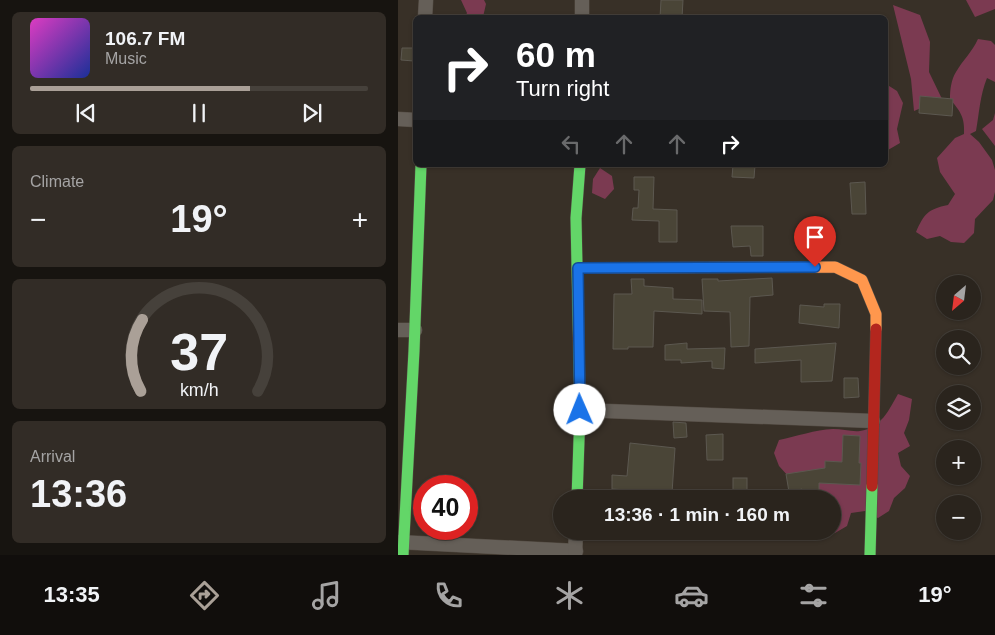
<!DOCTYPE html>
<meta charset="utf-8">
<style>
body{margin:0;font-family:Arial,sans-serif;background:#322c26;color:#f1f3f6;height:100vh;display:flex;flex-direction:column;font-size:19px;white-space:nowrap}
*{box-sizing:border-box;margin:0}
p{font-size:16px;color:#a5a4a4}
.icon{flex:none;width:28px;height:28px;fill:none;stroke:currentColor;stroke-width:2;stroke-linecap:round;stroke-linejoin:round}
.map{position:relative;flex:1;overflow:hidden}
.details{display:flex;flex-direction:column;gap:12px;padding:12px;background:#171410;width:398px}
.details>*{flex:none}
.top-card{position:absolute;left:15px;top:15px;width:475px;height:152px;border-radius:8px;box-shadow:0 1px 4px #0004,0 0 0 1px #46413b;background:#202124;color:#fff;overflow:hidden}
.needle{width:32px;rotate:208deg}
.buttons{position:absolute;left:538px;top:275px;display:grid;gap:10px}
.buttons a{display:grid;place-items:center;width:45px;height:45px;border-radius:50%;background:#2a241d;box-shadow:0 1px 4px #0004,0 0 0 1px #46413b;font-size:25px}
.speed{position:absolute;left:15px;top:475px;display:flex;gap:10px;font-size:25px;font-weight:700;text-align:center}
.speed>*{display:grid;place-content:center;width:65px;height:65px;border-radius:50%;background:#2a241d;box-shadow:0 1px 4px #0004,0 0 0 1px #46413b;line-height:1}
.speed .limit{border:8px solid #d22;background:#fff;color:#111}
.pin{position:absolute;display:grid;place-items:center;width:42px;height:42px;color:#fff;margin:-51px -21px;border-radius:50% 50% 50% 0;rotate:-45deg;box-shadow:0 0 5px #0007}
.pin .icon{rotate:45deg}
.me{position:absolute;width:55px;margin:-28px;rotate:359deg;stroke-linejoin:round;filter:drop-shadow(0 0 4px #0008)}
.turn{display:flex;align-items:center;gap:18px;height:105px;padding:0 20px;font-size:22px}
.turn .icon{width:65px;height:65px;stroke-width:2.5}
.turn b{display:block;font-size:35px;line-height:42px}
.lanes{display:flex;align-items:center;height:48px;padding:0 20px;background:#0003;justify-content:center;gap:25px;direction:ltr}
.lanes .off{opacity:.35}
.big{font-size:38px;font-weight:700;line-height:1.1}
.details .widget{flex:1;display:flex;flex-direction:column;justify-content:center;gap:8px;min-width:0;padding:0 18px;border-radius:8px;background:#322c26}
.details .dial{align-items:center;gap:0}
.dial svg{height:130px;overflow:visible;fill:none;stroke:#46413b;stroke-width:7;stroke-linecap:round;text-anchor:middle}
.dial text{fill:#f1f3f6;stroke:none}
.song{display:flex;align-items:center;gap:15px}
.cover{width:60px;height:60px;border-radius:8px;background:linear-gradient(135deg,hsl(310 70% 55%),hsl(230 70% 35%))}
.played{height:5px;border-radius:2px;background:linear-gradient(90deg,#aaa097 65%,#46413b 65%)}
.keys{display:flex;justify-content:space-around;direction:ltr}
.heat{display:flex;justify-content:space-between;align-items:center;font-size:28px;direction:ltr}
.trip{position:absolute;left:155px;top:490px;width:288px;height:50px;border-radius:25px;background:#2a241d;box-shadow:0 1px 4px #0004,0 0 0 1px #46413b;font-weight:700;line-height:50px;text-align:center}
.tabs{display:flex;height:80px;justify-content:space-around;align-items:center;background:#110e0c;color:#a5a4a4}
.tabs .icon{width:35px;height:35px}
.tabs .selected{color:#aaa097}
.tabs b{font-size:22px;color:#f1f3f6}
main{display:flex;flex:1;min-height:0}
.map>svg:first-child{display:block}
.green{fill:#7b3a51}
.building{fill:#4a4537;stroke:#5c5850}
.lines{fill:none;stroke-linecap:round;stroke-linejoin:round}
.street-casing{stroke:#534b43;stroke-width:15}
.fast-casing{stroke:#534b43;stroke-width:12}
.slow-casing{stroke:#534b43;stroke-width:12}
.jam-casing{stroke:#534b43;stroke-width:12}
.street{stroke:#655f58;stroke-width:14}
.fast{stroke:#63d668;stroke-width:11}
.slow{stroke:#ff974d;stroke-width:11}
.jam{stroke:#b3261e;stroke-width:11}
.route-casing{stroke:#114b97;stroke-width:12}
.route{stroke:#1a73e8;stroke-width:9}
</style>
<main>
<section class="details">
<div class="widget">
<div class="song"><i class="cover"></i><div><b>106.7 FM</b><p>Music</p></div></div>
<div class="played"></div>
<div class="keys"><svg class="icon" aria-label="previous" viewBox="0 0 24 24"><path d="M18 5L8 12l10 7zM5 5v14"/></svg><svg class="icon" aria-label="pause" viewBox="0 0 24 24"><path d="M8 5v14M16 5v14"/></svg><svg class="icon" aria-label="next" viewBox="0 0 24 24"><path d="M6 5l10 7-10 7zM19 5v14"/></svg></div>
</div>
<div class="widget"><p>Climate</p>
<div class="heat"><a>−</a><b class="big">19°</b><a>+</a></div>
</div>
<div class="widget dial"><svg viewBox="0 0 100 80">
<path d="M14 69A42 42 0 1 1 86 69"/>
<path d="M14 69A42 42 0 0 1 15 25" stroke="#aaa097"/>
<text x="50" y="56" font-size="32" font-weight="700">37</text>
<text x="50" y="72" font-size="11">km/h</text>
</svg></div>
<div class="widget"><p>Arrival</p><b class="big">13:36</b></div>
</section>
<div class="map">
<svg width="598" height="555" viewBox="0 0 598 555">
<rect width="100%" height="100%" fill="#383027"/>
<g class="green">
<path d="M63,0H86L88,4L85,17H67L69,13Z"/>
<path d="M568,0H597V9L577,17Z"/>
<path d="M495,5L522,15L532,42L531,72L544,99L516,111L513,79Z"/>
<path d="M580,39L593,41L597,45V82L589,78C582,95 581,114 578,131L572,134L581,142L594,160L597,170V192L595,200L577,219L576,233L566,243L553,242L542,236L529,239L518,232C526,214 530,209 550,205L557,194L542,172L539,158L557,138L566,134C567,117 562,111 552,99C552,90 553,80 558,72C565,60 574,52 580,39Z"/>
<path d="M488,84L499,91L505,103L499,129L502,143L490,150L488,145Z"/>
<path d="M597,113V146L584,129L595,120Z"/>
<path d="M202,168L214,176L216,189L207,199L194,193L195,179Z"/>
<path d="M500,394L514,399L511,420L506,433L512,446L500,453L503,466L512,476L507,488L496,498L491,511L480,518L467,511L453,513L449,526L437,533L434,530V499H412L403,484L391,477L381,466L376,453L381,440C399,436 417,430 435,429C444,429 454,432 462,431C483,428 491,410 500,394Z"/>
</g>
<g class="building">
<path d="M263,0H285L284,18H262Z"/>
<path d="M4,48H17L16,61L3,60Z"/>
<path d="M522,96L555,99L554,116L521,113Z"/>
<path d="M335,165H357L356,178L334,177Z"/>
<path d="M236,177H256L255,209L279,210V242H261V221L234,220L235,208H240L241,190H236Z"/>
<path d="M467,182L468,214H454L452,183Z"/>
<path d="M406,219H425V232H407Z"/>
<path d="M333,226H365V256H353L352,246L335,247Z"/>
<path d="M374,278L375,295L352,297L351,346L333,347L332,312L306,311L304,279H320V281Z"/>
<path d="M233,279H246V286L275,288V299L304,300V314L256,311L255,347H230V349H215L216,294H234Z"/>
<path d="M426,304H442L441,328L401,323L402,305L426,307Z"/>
<path d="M289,343V349L327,348L326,369L314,368V361L283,363V360H267V345Z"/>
<path d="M438,343L434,381L403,382V360L357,363V349Z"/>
<path d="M446,378H460L461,397L446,398Z"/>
<path d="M275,422L288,423L289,437L276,438Z"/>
<path d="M325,434V460H309L308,435Z"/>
<path d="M445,435L462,436L461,463H463L462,485L421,483V499H404V489L391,492L388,474L427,468V461L444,462Z"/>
<path d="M232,443L277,448L274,493L214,489V475L229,476Z"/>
<rect x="335" y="478" width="14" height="14"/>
</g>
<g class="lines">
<defs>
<g id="street">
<path d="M184,0V18"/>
<path d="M27,18L28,0"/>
<path d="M0,119L18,120"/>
<path d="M0,330H17"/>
<path d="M182,410L475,421"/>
<path d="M0,542L178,551"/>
<path d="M177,555L178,531"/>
</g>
<g id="fast">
<path d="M179,499L182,410L178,218L182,165"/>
<path d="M5,555L16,351L23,165"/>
<path d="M472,555L474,486"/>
</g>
<path id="slow" d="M180,268L437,267L464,280L478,314V329"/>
<path id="jam" d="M474,486L478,329"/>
</defs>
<use href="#street" class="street-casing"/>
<use href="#fast" class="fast-casing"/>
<use href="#slow" class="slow-casing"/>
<use href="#jam" class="jam-casing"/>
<use href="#street" class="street"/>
<use href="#fast" class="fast"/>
<use href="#slow" class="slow"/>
<use href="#jam" class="jam"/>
</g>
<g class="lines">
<defs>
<path id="route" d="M182,410L180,268L417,267"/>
</defs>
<use href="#route" class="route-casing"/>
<use href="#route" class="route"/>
</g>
</svg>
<div class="buttons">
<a><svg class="needle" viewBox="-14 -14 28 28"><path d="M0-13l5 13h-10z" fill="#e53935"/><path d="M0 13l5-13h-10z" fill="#a5a4a4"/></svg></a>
<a><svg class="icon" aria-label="search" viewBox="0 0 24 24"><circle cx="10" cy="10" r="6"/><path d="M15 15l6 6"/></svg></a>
<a><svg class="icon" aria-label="layers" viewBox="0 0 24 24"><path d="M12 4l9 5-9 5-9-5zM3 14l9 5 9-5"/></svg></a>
<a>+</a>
<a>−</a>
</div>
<div class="speed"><div class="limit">40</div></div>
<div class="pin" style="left:417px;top:267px;background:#d93025"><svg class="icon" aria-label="arrive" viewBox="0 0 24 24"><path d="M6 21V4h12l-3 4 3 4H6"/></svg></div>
<svg class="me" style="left:182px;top:410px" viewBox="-20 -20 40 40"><circle r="19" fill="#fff"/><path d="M0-13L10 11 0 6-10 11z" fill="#1a73e8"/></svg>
<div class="trip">13:36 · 1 min · 160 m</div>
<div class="top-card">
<div class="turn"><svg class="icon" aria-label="right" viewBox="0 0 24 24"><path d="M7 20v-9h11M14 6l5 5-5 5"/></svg><div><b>60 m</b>Turn right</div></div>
<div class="lanes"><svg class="icon off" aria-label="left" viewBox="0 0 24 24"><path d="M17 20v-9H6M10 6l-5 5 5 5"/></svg><svg class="icon off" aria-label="ahead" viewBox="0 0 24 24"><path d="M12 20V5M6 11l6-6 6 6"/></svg><svg class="icon off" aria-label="ahead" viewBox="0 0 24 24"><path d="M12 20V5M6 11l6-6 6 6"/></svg><svg class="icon" aria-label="right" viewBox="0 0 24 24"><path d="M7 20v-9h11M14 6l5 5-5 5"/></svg></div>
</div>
</div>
</main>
<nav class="tabs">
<b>13:35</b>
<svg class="icon selected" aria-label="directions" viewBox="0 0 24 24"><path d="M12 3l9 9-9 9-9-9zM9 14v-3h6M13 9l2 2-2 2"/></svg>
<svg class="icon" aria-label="music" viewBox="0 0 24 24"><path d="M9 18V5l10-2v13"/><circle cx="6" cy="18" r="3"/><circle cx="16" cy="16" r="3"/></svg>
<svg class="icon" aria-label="phone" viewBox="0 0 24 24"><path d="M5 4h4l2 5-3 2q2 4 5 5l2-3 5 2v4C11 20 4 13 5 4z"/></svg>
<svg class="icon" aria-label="climate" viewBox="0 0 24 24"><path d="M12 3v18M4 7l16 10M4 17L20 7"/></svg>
<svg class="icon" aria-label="car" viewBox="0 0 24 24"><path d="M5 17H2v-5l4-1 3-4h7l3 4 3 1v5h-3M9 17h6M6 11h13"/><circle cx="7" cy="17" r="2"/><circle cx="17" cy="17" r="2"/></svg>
<svg class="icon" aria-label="filters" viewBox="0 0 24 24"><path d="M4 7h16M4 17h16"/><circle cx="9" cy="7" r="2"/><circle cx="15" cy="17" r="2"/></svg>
<b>19°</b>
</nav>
